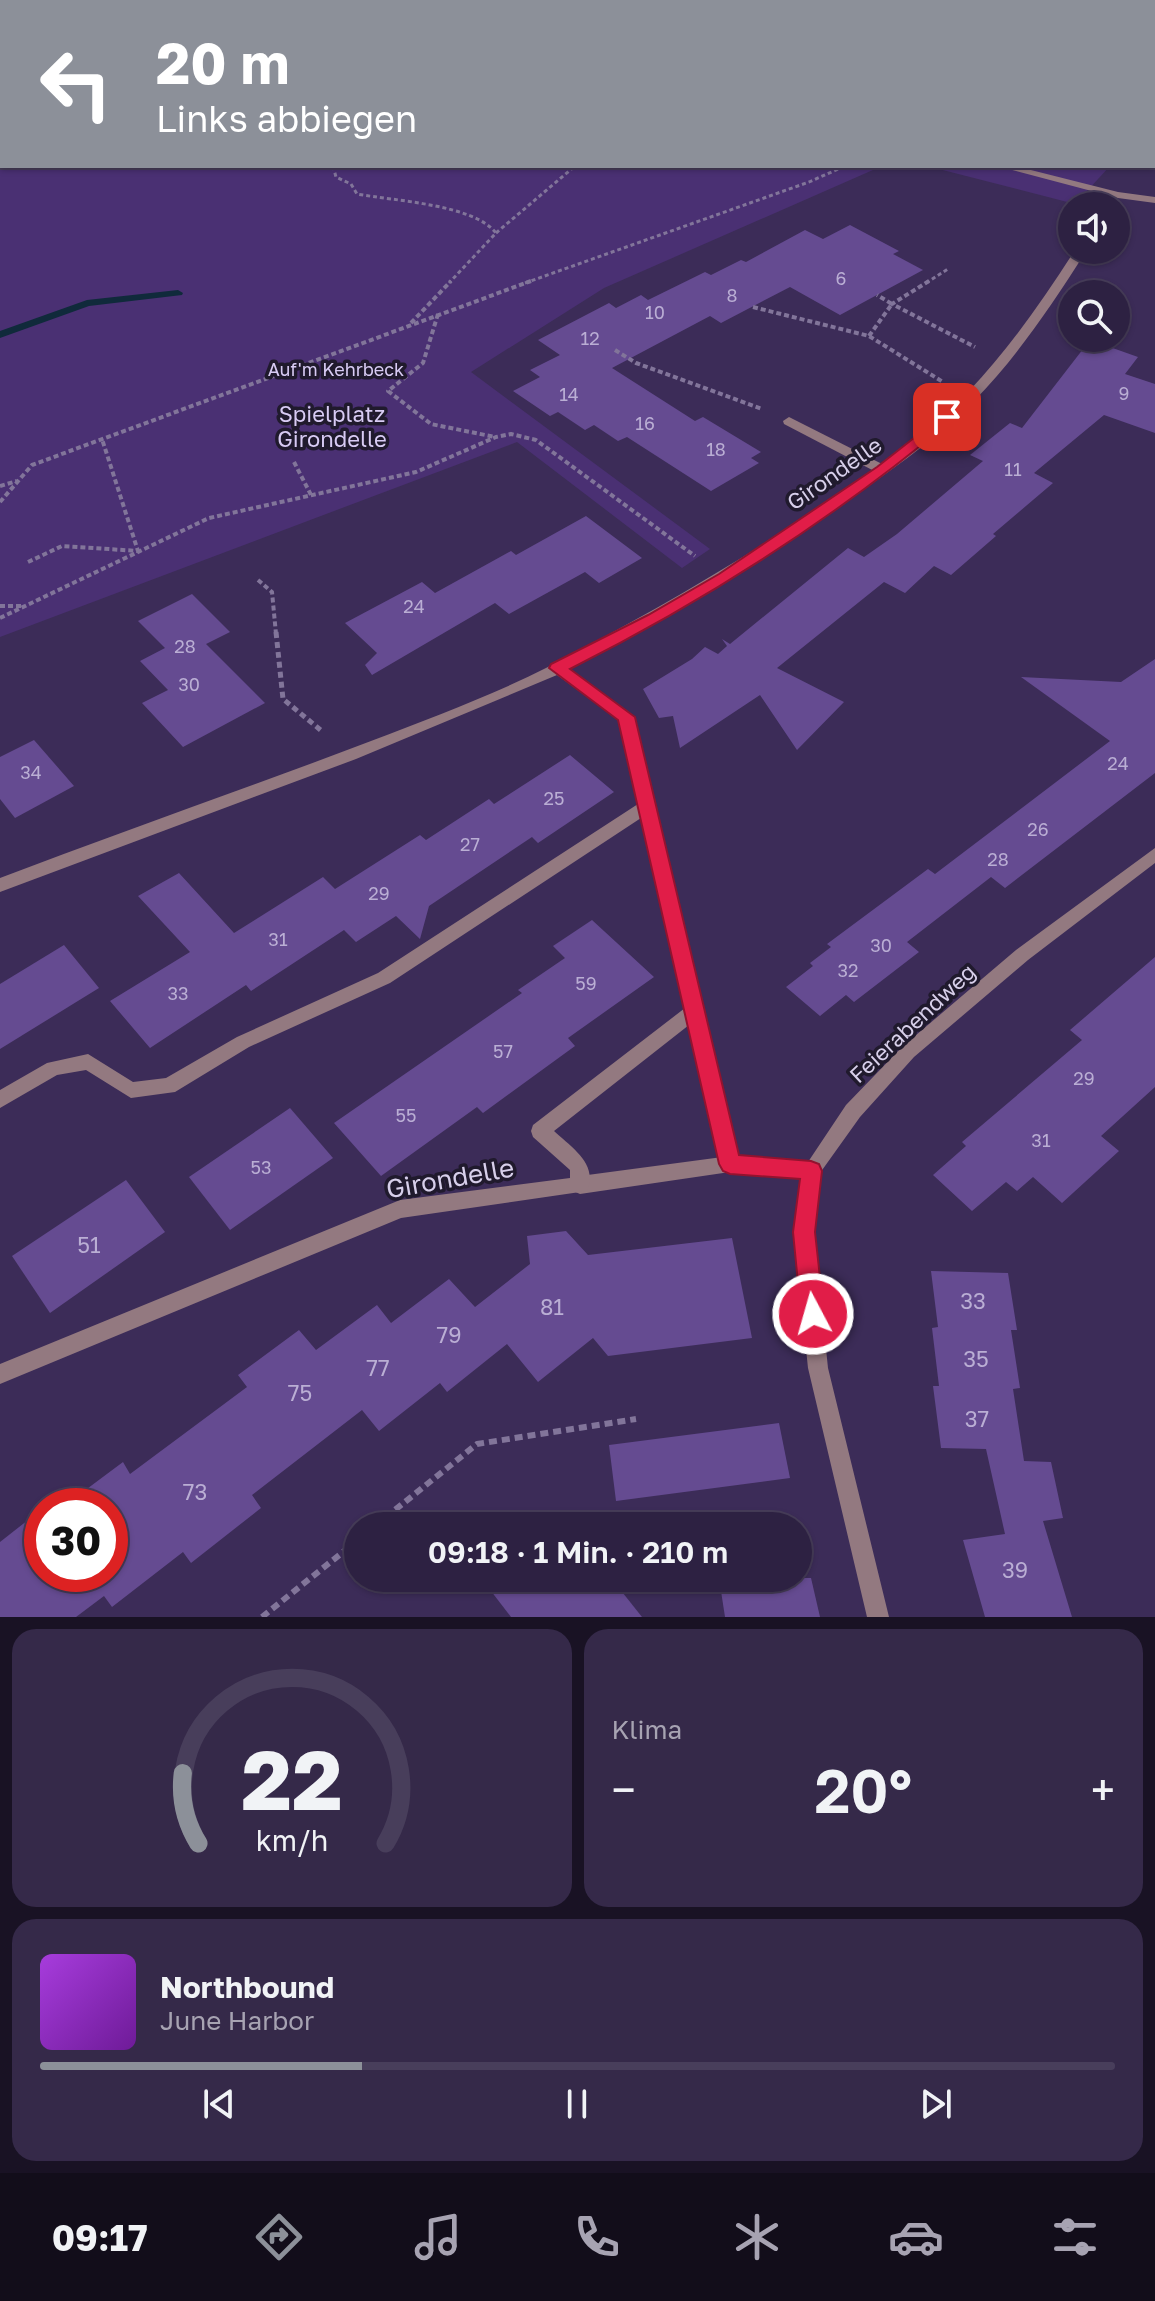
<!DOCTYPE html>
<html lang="de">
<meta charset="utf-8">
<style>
body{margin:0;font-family:"Golos Text",sans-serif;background:#352949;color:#f1f3f6;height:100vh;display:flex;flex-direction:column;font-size:30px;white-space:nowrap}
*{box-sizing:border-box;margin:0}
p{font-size:26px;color:#a7a3b2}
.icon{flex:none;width:44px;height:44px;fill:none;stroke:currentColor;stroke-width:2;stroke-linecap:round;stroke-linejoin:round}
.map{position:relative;height:1617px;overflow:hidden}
.sheet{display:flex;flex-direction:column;gap:12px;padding:12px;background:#191224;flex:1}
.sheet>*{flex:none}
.banner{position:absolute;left:0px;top:0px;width:1156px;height:168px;box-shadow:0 2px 6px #0004,0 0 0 2px #483e5b;background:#8c9099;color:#fff;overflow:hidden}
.tools{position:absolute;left:1058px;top:192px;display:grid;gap:16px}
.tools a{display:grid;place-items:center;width:72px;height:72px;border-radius:50%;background:#2d2142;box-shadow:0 2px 6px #0004,0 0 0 2px #483e5b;font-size:40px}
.speed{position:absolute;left:24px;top:1488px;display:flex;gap:16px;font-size:40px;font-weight:700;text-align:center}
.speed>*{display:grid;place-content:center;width:104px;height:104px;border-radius:50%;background:#2d2142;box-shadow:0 2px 6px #0004,0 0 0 2px #483e5b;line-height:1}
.speed .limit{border:12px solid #d22;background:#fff;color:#111}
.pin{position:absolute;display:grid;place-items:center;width:68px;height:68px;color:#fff;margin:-34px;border-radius:16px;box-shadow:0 4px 12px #0006}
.me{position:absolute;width:88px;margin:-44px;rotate:354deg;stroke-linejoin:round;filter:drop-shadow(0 0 6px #0008)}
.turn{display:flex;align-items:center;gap:28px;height:168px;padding:0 24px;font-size:36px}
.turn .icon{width:104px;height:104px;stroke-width:2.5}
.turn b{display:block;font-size:56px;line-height:68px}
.big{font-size:60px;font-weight:600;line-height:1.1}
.sheet .tile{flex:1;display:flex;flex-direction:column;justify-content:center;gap:12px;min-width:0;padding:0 28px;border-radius:24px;background:#352949}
.sheet .dial{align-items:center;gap:0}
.dial svg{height:208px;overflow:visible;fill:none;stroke:#483e5b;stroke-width:7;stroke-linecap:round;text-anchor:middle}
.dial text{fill:#f1f3f6;stroke:none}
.song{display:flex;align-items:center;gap:24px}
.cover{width:96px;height:96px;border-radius:12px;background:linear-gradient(135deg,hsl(280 70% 55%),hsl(280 70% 35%))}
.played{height:8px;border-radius:4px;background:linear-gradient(90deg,#8c9099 30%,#483e5b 30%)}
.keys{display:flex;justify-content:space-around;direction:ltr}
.heat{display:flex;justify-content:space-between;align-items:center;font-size:44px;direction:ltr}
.sheet .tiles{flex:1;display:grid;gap:12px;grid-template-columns:1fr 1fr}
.tile:last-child{grid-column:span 2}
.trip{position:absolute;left:344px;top:1512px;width:468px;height:80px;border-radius:40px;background:#2d2142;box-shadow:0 2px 6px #0004,0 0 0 2px #483e5b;font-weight:600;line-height:80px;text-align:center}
.dock{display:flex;height:128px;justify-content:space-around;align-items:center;background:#120d1a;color:#a7a3b2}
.dock .icon{width:56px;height:56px}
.dock .current{color:#8c9099}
.dock b{font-size:36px;color:#f1f3f6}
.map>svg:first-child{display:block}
.green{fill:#4a3073}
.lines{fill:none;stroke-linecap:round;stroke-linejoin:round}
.stream{fill:#102a3b;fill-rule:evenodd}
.building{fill:#654b91}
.path-far3{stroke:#82759a;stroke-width:3;stroke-dasharray:4 3;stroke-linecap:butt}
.path-far2{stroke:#82759a;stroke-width:4;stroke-dasharray:5 3;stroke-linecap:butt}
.path-far1{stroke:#82759a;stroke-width:5;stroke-dasharray:6 4;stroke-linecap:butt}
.path{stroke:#82759a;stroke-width:6;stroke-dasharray:8 5;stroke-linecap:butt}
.service{fill:#937980;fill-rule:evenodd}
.minor{fill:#937980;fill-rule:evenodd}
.route{fill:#e11d48;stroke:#92132f;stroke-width:2}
.labels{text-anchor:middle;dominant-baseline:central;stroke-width:7;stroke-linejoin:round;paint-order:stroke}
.number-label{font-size:18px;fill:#baaed4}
.far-park-label{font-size:18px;fill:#d8cbf4;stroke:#201a2d}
.park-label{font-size:22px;fill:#d8cbf4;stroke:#201a2d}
.street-label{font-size:22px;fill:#d7cfea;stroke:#201a2d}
.near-number-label{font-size:22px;fill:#baaed4}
.near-street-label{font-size:26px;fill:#d7cfea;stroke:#201a2d}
</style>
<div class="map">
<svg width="1155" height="1617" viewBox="0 0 1155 1617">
<rect width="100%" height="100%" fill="#3c2c58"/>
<g class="green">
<path d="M490,0H1155V117L1154,2H484Z"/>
<path d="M0,148L2,166H882L604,288L471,372L710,549L682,568L517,442L0,637Z"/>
<path d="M927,166H1110L1075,204Z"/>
</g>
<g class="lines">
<path class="stream" d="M178,290L183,293L182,295L89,306L0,338V331L87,300Z"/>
</g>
<g class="building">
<path d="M850,225L899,251L893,254L923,270L840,315L790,287L721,323L710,316L612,368L695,421L703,417L761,452L751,458L759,463L711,491L627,437L618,441L594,425L585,430L558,412L550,416L513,391L540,377L530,370L560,355L538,340L609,303L616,308L641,295L648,300L705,272L711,275L741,260L746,262L805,230L823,239Z"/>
<path d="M1090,340L1138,357L1125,374L1155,384V433L1104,415L1034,473L1053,483L993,534L996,536L951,575L934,566L905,593L884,582L777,668L844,702L797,750L760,695L680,748L673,716L659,718L643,689L692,659L705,647L718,654L727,646L722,639L730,644L848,548L864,557L897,534L983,461L970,455L1010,423L1022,428Z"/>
<path d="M586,516L642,558L599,583L585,572L509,614L495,603L372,675L365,665L377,653L345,623L422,582L435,593L511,551L516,555Z"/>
<path d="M192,594L230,632L206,644L265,703L183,747L142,703L168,690L140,661L165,648L138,621Z"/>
<path d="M1155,659V773L1005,888L991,877L907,942L919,952L854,1002L846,995L820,1016L786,987L813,966L810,963L831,947L827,944L928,869L935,874L1110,741L1021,677L1121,682Z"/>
<path d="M34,740L74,786L15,818L0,799V757Z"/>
<path d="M570,755L614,792L538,843L532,837L429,906L420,939L396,916L356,942L344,930L251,991L246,985L150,1048L110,1001L190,952L138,896L179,873L234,933L323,877L335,889L420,835L426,840L489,799L494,804Z"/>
<path d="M592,920L654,977L568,1038L575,1046L483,1113L477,1107L381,1176L334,1123L522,993L518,990L565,958L553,946Z"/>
<path d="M64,945L99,988L0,1049V984Z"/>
<path d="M1155,957V1087L1101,1136L1119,1151L1062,1203L1033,1177L1017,1191L1006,1182L972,1211L933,1175L966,1146L962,1142L1082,1040L1070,1030Z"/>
<path d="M290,1108L333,1158L230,1230L189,1177Z"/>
<path d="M126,1180L165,1232L50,1313L12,1256Z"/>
<path d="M566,1231L588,1255L732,1238L752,1338L608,1356L593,1338L538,1382L507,1344L447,1392L440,1383L379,1431L362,1410L252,1495L261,1508L191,1563L183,1552L112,1607L104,1596L76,1617H0V1542L42,1509V1574H110V1506H64L123,1462L130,1474L247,1387L238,1375L299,1330L316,1350L377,1305L391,1323L449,1279L475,1307L530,1264L527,1236Z"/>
<path d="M931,1271L1008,1273L1017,1330H1011L1020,1388L1013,1389L1024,1461L1051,1462L1063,1518L1043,1521L1072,1617H985L963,1540L1005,1534L986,1449L941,1448L933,1386H939L932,1328L938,1327Z"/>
<path d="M779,1423L790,1478L616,1501L609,1445Z"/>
<path d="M506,1578H611L642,1617H511L491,1591Z"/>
<path d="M719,1578H811L820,1617H725Z"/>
</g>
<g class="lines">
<g class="path-far3">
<path d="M333,166L336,177L351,184L357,194C394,201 473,204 496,233L449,283"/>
<path d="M496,233L575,166"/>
<path d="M525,283L809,182L845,166"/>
<path d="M926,283L948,269"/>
</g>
<g class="path-far2">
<path d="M929,281L892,304L975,347"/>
<path d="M753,307L869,336L943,382"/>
<path d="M438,314L423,363L388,391L431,424L495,437"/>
<path d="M411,323L451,281"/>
<path d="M869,336L892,304L877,295"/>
<path d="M615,350L636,363L762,409"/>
<path d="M294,462L311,495"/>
<path d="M0,486L17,481"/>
<path d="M0,502L32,465L531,281"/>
<path d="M28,562L62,546L138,551L102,439"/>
<path d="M258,580L272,592L276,634"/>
<path d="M0,606H23"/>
<path d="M0,618L209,518L416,472L496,437L511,434L536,440L695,556"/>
</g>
<path class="path-far1" d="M276,632L283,699L323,732"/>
<g class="path">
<path d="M375,1526L477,1444L636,1419"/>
<path d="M262,1617L358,1540"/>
</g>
<g class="service">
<path d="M789,417L888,467L890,470L883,474L878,473L784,424L783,421Z"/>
<path d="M730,1156L811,1163L818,1165L820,1171L818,1177L811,1179L730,1172L580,1194L573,1191L570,1185L573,1179L580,1176Z"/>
</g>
<g class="minor">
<path d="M12,0H22L24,2H14Z"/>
<path d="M596,0H608L610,2H598Z"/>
<rect x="0" y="53" width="2" height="6"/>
<path d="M997,166H1015L1118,192L1155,197V203L1118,198Z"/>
<path d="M1075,250H1087C1053,303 1018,356 974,401C931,444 880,478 830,513C746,570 660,624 569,669L634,717L739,1164L737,1170L730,1172L723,1170L721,1164L689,1025L554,1131C571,1147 599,1164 587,1191L401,1218L0,1384V1364L400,1200L570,1178V1170L533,1137L531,1131L533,1125L685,1008L641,818L390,983L249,1047L175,1092L131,1098L86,1070L57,1075L0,1108V1090L47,1063L88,1054L133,1082L166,1078L237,1037L378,973L638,804L619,720L557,675L356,759L0,892V878C123,831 248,788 371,741C430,718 491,696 548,667C634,622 719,574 801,520C858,481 919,442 968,392C1009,349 1043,300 1075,250Z"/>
<path d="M1155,848V863L1028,960L914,1057L860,1117L820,1173L814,1232L828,1368L889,1617H867L808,1368L794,1232L802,1171L846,1105L902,1047L1016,950Z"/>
</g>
</g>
<path class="route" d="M947,412L952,413V420C835,518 707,600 570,669L635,717L739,1155L811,1161L819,1164L822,1171L815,1232L824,1314L821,1322L813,1325L805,1322L801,1314L793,1232L800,1179L730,1174L723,1171L719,1164L618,720L549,668L551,664L648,615L719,574L877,467Z"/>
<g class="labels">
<g class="number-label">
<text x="841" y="278">6</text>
<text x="732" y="295">8</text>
<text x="655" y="312">10</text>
<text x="590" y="338">12</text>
<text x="1124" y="393">9</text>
<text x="569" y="394">14</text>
<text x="645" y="423">16</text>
<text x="716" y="449">18</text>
<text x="1013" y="469">11</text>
<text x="414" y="606">24</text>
<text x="185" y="646">28</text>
<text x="189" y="684">30</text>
<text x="1118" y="763">24</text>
<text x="31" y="772">34</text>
<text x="554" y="798">25</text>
<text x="1038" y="829">26</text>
<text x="470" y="844">27</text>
<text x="998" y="859">28</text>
<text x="379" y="893">29</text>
<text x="278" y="939">31</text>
<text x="881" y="945">30</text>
<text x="848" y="970">32</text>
<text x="586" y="983">59</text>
<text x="178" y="993">33</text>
<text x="503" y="1051">57</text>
<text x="1084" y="1078">29</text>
<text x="406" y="1115">55</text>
<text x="1041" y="1140">31</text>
<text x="261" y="1167">53</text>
</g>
<g class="far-park-label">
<text x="336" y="369">Auf'm Kehrbeck</text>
</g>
<g class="park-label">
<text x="332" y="413">Spielplatz<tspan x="332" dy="25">Girondelle</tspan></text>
</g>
<g class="street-label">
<text transform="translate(834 473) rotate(-35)">Girondelle</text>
<text transform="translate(912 1023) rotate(-43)">Feierabendweg</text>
</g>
<g class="near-number-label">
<text x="89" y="1244">51</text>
<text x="973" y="1300">33</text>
<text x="552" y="1306">81</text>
<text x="449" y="1334">79</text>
<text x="976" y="1358">35</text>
<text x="378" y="1367">77</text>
<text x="300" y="1392">75</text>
<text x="977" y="1418">37</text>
<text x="195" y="1491">73</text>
<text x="1015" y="1569">39</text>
</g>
<g class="near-street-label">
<text transform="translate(450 1178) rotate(-10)">Girondelle</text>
</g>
</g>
</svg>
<div class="tools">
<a><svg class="icon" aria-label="sound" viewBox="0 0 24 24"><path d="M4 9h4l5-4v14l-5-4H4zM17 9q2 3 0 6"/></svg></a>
<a><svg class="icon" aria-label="search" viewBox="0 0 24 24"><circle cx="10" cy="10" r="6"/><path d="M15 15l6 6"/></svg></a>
</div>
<div class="speed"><div class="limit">30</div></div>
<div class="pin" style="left:947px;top:417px;background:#d93025"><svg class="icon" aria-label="arrive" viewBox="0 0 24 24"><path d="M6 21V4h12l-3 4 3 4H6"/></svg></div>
<svg class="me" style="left:813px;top:1314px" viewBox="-20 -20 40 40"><circle r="17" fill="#e11d48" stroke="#fff" stroke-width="3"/><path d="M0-11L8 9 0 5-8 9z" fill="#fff"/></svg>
<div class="trip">09:18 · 1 Min. · 210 m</div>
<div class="banner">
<div class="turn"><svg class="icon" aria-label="left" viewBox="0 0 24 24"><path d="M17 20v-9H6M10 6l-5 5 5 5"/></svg><div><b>20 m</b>Links abbiegen</div></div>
</div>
</div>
<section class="sheet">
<div class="tiles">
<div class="tile dial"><svg viewBox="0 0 100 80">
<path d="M14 69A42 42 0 1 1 86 69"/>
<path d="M14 69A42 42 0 0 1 8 42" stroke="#8c9099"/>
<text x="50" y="56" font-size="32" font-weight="700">22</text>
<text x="50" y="72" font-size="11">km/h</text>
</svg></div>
<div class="tile"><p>Klima</p>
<div class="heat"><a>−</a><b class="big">20°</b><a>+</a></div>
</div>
<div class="tile">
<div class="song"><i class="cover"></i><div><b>Northbound</b><p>June Harbor</p></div></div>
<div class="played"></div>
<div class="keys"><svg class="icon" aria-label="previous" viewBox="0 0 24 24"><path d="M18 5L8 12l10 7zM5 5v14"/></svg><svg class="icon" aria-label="pause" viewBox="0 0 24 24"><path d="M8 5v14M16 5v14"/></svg><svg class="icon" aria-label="next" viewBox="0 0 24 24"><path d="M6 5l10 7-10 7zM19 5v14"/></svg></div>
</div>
</div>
</section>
<nav class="dock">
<b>09:17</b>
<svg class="icon current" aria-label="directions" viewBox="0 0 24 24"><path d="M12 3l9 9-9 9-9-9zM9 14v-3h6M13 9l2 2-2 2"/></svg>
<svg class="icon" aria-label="music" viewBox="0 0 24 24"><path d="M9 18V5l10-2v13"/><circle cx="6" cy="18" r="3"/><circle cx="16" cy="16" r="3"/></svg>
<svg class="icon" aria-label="phone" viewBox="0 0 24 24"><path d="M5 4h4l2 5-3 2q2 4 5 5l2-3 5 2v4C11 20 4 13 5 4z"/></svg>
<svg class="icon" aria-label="climate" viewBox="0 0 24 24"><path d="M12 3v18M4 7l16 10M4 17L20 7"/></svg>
<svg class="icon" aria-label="car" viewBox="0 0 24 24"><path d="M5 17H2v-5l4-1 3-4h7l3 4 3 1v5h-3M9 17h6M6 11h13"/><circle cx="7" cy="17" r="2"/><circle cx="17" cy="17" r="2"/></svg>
<svg class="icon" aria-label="filters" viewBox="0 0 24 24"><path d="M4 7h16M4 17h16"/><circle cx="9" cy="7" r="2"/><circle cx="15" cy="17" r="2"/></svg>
</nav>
